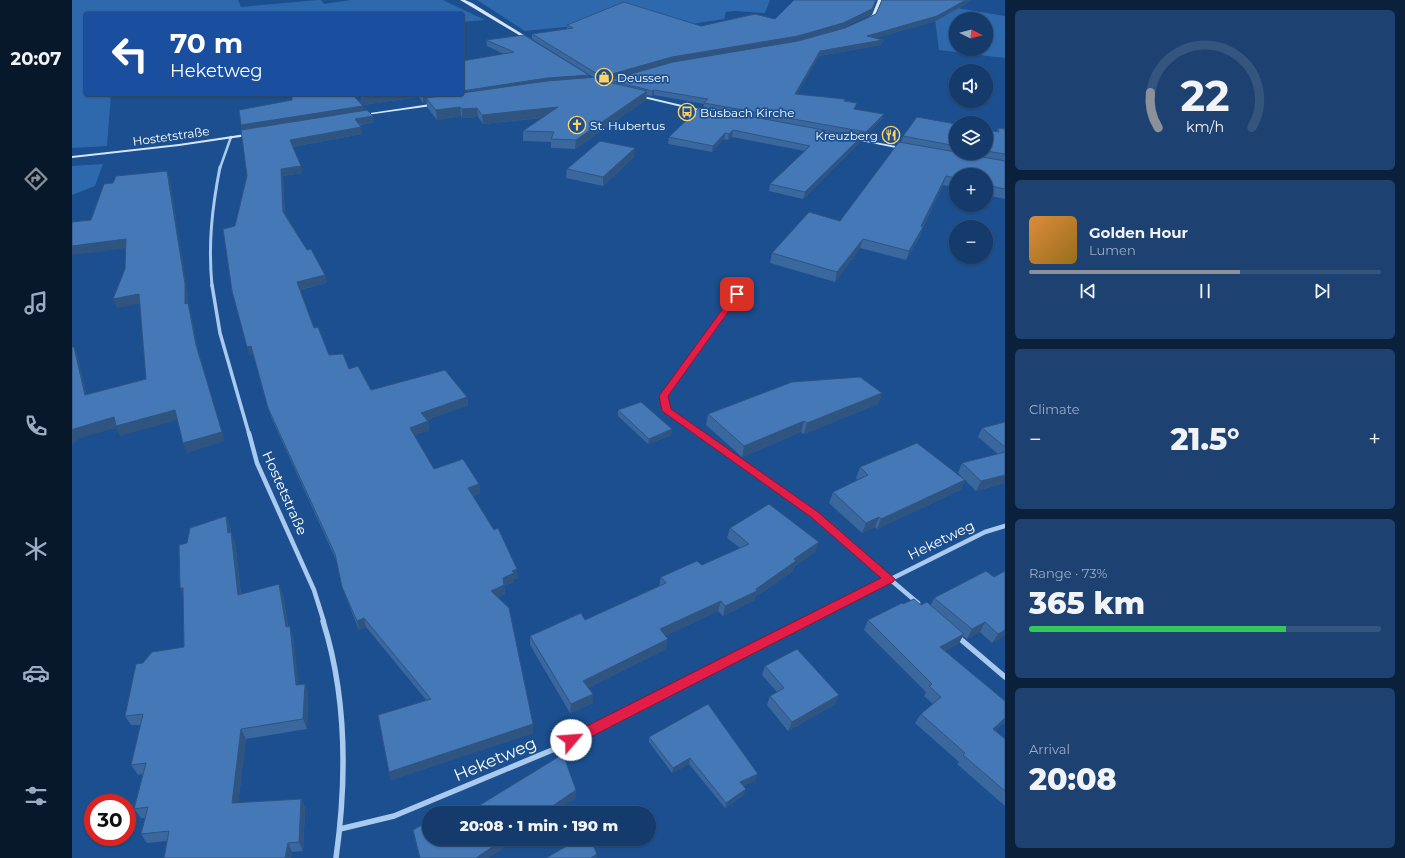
<!DOCTYPE html>
<meta charset="utf-8">
<style>
body{margin:0;font-family:Montserrat,sans-serif;background:#1d4271;color:#f1f3f6;height:100vh;display:flex;flex-direction:column;font-size:15px;white-space:nowrap}
*{box-sizing:border-box;margin:0}
p{font-size:13px;color:#9dadc1}
.icon{flex:none;width:22px;height:22px;fill:none;stroke:currentColor;stroke-width:2;stroke-linecap:round;stroke-linejoin:round}
.map{position:relative;flex:1;overflow:hidden}
.side{display:flex;flex-direction:column;gap:10px;padding:10px;background:#0b203b;width:400px}
.side>*{flex:none}
.banner{position:absolute;left:12px;top:12px;width:380px;height:84px;border-radius:4px;box-shadow:0 1px 3px #0004,0 0 0 1px #33557e;background:#1a4fa0;color:#fff;overflow:hidden}
.needle{width:26px;rotate:96deg}
.fabs{position:absolute;left:877px;top:12px;display:grid;gap:8px}
.fabs a{display:grid;place-items:center;width:44px;height:44px;border-radius:50%;background:#143b6b;box-shadow:0 1px 3px #0004,0 0 0 1px #33557e;font-size:20px}
.speed{position:absolute;left:12px;top:794px;display:flex;gap:8px;font-size:20px;font-weight:700;text-align:center}
.speed>*{display:grid;place-content:center;width:52px;height:52px;border-radius:50%;background:#143b6b;box-shadow:0 1px 3px #0004,0 0 0 1px #33557e;line-height:1}
.speed .limit{border:6px solid #d22;background:#fff;color:#111}
.pin{position:absolute;display:grid;place-items:center;width:34px;height:34px;color:#fff;margin:-17px;border-radius:8px;box-shadow:0 2px 6px #0006}
.me{position:absolute;width:44px;margin:-22px;rotate:63deg;stroke-linejoin:round;filter:drop-shadow(0 0 3px #0008)}
.turn{display:flex;align-items:center;gap:14px;height:84px;padding:0 20px;font-size:18px}
.turn .icon{width:52px;height:52px;stroke-width:2.5}
.turn b{display:block;font-size:28px;line-height:34px}
.big{font-size:30px;font-weight:800;line-height:1.1}
.side .widget{flex:1;display:flex;flex-direction:column;justify-content:center;gap:6px;min-width:0;padding:0 14px;border-radius:6px;background:#1d4271}
.side .dial{align-items:center;gap:0}
.dial svg{height:104px;overflow:visible;fill:none;stroke:#33557e;stroke-width:7;stroke-linecap:round;text-anchor:middle}
.dial text{fill:#f1f3f6;stroke:none}
.song{display:flex;align-items:center;gap:12px}
.cover{width:48px;height:48px;border-radius:6px;background:linear-gradient(135deg,hsl(30 70% 55%),hsl(40 70% 35%))}
.played{height:4px;border-radius:2px;background:linear-gradient(90deg,#8c9099 60%,#33557e 60%)}
.keys{display:flex;justify-content:space-around;direction:ltr}
.heat{display:flex;justify-content:space-between;align-items:center;font-size:22px;direction:ltr}
.charge{height:6px;border-radius:3px;background:linear-gradient(90deg,#34c759 73%,#33557e 0)}
.trip{position:absolute;left:350px;top:806px;width:234px;height:40px;border-radius:20px;background:#143b6b;box-shadow:0 1px 3px #0004,0 0 0 1px #33557e;font-weight:800;line-height:40px;text-align:center}
main{display:flex;flex:1;min-height:0}
.tabs{display:flex;flex-direction:column;width:72px;justify-content:space-around;align-items:center;background:#08182b;color:#9dadc1}
.tabs .icon{width:28px;height:28px}
.tabs .selected{color:#8c9099}
.tabs b{font-size:18px;color:#f1f3f6}
.map>svg:first-child{display:block}
.green{fill:#2e69ad;fill-rule:evenodd}
.lines{fill:none;stroke-linecap:round;stroke-linejoin:round}
.street-far4{stroke:#a9c9ee;stroke-width:2.5}
.street-far3{stroke:#a9c9ee;stroke-width:3}
.street-far2{stroke:#a9c9ee;stroke-width:3.5}
.street-far1{stroke:#a9c9ee;stroke-width:4.5}
.street{stroke:#a9c9ee;stroke-width:5.5}
.secondary{fill:#d6e6fa;fill-rule:evenodd}
.wall{fill:#3a679d;fill-rule:evenodd}
.shaded-wall{fill:#305480}
.building{fill:#4478b7;stroke:#305480}
.route{fill:#e11d48;stroke:#92132f}
.labels{text-anchor:middle;dominant-baseline:central;stroke-width:3.5;stroke-linejoin:round;paint-order:stroke}
.far-poi-label{font-size:12px;fill:#fff;stroke:#1b4f8f;text-anchor:start}
.far-street-label{font-size:12px;fill:#fff;stroke:#1b4f8f}
.street-label{font-size:14px;fill:#fff;stroke:#1b4f8f}
.near-street-label{font-size:17px;fill:#fff;stroke:#1b4f8f}
</style>
<main>
<nav class="tabs">
<b>20:07</b>
<svg class="icon selected" aria-label="directions" viewBox="0 0 24 24"><path d="M12 3l9 9-9 9-9-9zM9 14v-3h6M13 9l2 2-2 2"/></svg>
<svg class="icon" aria-label="music" viewBox="0 0 24 24"><path d="M9 18V5l10-2v13"/><circle cx="6" cy="18" r="3"/><circle cx="16" cy="16" r="3"/></svg>
<svg class="icon" aria-label="phone" viewBox="0 0 24 24"><path d="M5 4h4l2 5-3 2q2 4 5 5l2-3 5 2v4C11 20 4 13 5 4z"/></svg>
<svg class="icon" aria-label="climate" viewBox="0 0 24 24"><path d="M12 3v18M4 7l16 10M4 17L20 7"/></svg>
<svg class="icon" aria-label="car" viewBox="0 0 24 24"><path d="M5 17H2v-5l4-1 3-4h7l3 4 3 1v5h-3M9 17h6M6 11h13"/><circle cx="7" cy="17" r="2"/><circle cx="17" cy="17" r="2"/></svg>
<svg class="icon" aria-label="filters" viewBox="0 0 24 24"><path d="M4 7h16M4 17h16"/><circle cx="9" cy="7" r="2"/><circle cx="15" cy="17" r="2"/></svg>
</nav>
<div class="map">
<svg width="933" height="858" viewBox="0 0 933 858">
<rect width="100%" height="100%" fill="#1b4f8f"/>
<g class="green">
<path d="M0,0H166L169,7L246,0H249L252,4L279,0H371L413,20L390,22V14H14V94H39L35,146L0,148Z"/>
<path d="M405,0H698L693,13L663,11L654,12L652,19L602,27L542,22L453,31Z"/>
<path d="M861,4L933,16V58L867,50ZM884,19H914V49H884Z"/>
<path d="M31,164L23,186L0,195V166Z"/>
</g>
<g class="lines">
<path class="street-far4" d="M148,168L159,137"/>
<path class="street-far3" d="M140,286C136,244 140,208 148,167"/>
<g class="street-far2">
<path d="M140,285L148,333L177,434"/>
<path d="M627,434L594,411L591,396L665,294"/>
</g>
<g class="street-far1">
<path d="M177,433L185,463L242,590L252,622"/>
<path d="M626,433L742,515L846,603"/>
<path d="M733,622L913,532L933,526"/>
</g>
<g class="street">
<path d="M251,621C275,697 275,779 264,858"/>
<path d="M886,637L933,677"/>
<path d="M268,829L322,816L485,748L735,621"/>
</g>
<g class="secondary">
<path d="M388,0H393L400,3L460,40L457,41Z"/>
<path d="M806,0H810C806,9 804,19 794,21V19L800,15Z"/>
<path d="M563,94L635,111L637,112L635,113L563,96Z"/>
<path d="M365,103H367V105L287,116L285,115Z"/>
<path d="M180,133H182V135L107,146L0,158V156L107,144Z"/>
<path d="M777,137L834,148L836,149L834,150L779,139L777,138Z"/>
</g>
</g>
<g class="wall">
<path d="M810,0H900L864,21L803,38L811,40L809,45L747,56L725,94L772,101L783,110L812,114L810,119L792,138L788,137L787,143L731,199L697,191L698,184L733,151L660,137L656,140L652,139L640,152L596,144L597,137L632,107V104L582,95L580,96L575,95L574,100L503,149L479,148V142L451,141V131L470,118L411,124L406,117L390,118L389,116L365,120L355,107V102L351,103L347,97L290,105L289,94H390L432,54L415,46L414,40L517,75V78L521,77L460,39V34L495,29V25L629,26L703,19L799,14L770,28L725,41L600,63L726,41L773,28L804,14ZM533,80H538V82Z"/>
<path d="M292,110L302,122L288,125L290,134L220,147L230,173L211,176L213,214L235,250L253,275L255,283L228,290L242,328L257,355L277,369L299,390L395,397L396,405L355,420L356,421L357,430L342,435L362,469L407,484L408,493L401,496L446,578L442,579V582L432,586L433,594L426,597L461,724V733L319,780L317,772L355,701L294,627L287,630L273,595L265,562L199,417L181,354L177,355L163,226L175,176L170,130L169,125Z"/>
<path d="M884,124V153H914V130L925,132L926,128L933,129V199L914,195V175H884V188L871,185L851,227L848,236L834,260L788,248L763,282L698,263L700,253L768,221L829,142L831,136Z"/>
<path d="M562,157L531,186L494,178L495,169Z"/>
<path d="M810,393L806,404L732,434L729,432L670,457L634,425L636,414Z"/>
<path d="M546,410L600,429L599,435L576,444L546,416Z"/>
<path d="M933,422V483L904,491L893,480L888,490L805,529L803,527L790,533L757,503L761,492L786,480L784,478L788,467L891,478L886,473L890,463L926,454L906,437L910,428Z"/>
<path d="M154,516L158,526L159,532L163,542L169,594H211L216,626L221,636L226,685L233,684L236,694L235,729L174,739L166,803L229,799L233,808L231,851L220,852L219,858H92L95,841L75,843L69,834L73,818H69L62,809L71,774L66,775L59,765L69,725H59L53,716L71,663L112,647L115,543Z"/>
<path d="M658,528L747,542L743,552L723,566L721,571L683,597L682,600L651,616L646,611L593,636L594,649L516,688L521,694V703L498,713L458,645V636L513,620L587,586L589,577L630,565L668,548L655,538Z"/>
<path d="M933,571V635L920,643L908,632L895,639L891,636L887,643L873,651L933,701V722L923,730L933,739V806L885,764L887,762L843,723L849,714L861,704L852,696L854,692L792,630L796,620L831,604L859,605L862,598L922,577Z"/>
<path d="M693,666L763,704L716,731L695,705L698,696L705,692L690,675Z"/>
<path d="M577,737L684,780L671,786L672,795L653,808L617,764L600,773L577,742Z"/>
</g>
<g class="shaded-wall">
<path d="M805,0L799,14L770,28L725,41L600,63L540,80H526L527,75Z"/>
<path d="M894,0H900L864,21L794,41L795,36Z"/>
<path d="M811,40L809,45L747,56L722,100L723,94L748,51Z"/>
<path d="M517,75L516,81L354,98L355,102L351,103V96L367,94H390V91L475,78Z"/>
<path d="M582,90V95L580,96V91Z"/>
<path d="M575,91L574,100L503,149L504,140Z"/>
<path d="M321,94H346L347,97L290,105V98Z"/>
<path d="M291,106L292,112L170,132L169,125Z"/>
<path d="M388,107L389,116L365,120L364,110Z"/>
<path d="M486,107V116L411,124L410,115Z"/>
<path d="M405,108L406,117L390,118V109Z"/>
<path d="M812,114L810,119L792,138L794,132Z"/>
<path d="M301,116L302,122L284,125L283,119Z"/>
<path d="M289,127L290,134L219,147L218,140Z"/>
<path d="M661,130L660,137L656,140L657,134Z"/>
<path d="M653,133L652,139L640,152L641,146Z"/>
<path d="M789,137L787,143L731,199L733,192Z"/>
<path d="M563,148L562,157L531,186V177Z"/>
<path d="M229,166L230,173L211,176L213,219L211,212L209,169Z"/>
<path d="M95,171L98,179L116,293V313L113,304Z"/>
<path d="M874,176L871,185L849,230L851,227L848,236L834,260L837,251Z"/>
<path d="M54,239L57,248L0,255V246Z"/>
<path d="M791,239L788,248L763,282L765,272Z"/>
<path d="M253,275L255,283L226,290L225,282Z"/>
<path d="M67,294L70,303L45,308L41,299Z"/>
<path d="M116,303L119,312L127,354L153,441L115,453L111,443L124,345Z"/>
<path d="M179,346L181,354L177,355L175,347Z"/>
<path d="M2,347L6,356L17,405L13,395Z"/>
<path d="M810,393L806,404L732,434L735,423Z"/>
<path d="M395,397L396,405L350,422L349,413Z"/>
<path d="M103,410L106,420L48,436L44,428L7,438L0,445V430L2,429L42,417Z"/>
<path d="M356,421L357,430L339,437L338,428Z"/>
<path d="M732,421L729,432L670,457L672,446Z"/>
<path d="M600,429L599,435L576,444L577,439Z"/>
<path d="M933,475V483L904,491L909,481Z"/>
<path d="M893,480L888,490L805,529L809,519Z"/>
<path d="M407,484L408,493L397,497L396,488Z"/>
<path d="M154,516L158,526L160,542L159,532L163,542L170,606L166,595Z"/>
<path d="M807,517L803,527L790,533L794,523Z"/>
<path d="M747,542L743,552L723,566L721,571L683,597L682,600L651,616L653,606L684,589L722,559Z"/>
<path d="M445,569L446,578L442,579V582L432,586L433,594L420,600L419,591L431,578L440,571Z"/>
<path d="M207,584L211,594L217,637L214,627Z"/>
<path d="M108,588H111L113,599Z"/>
<path d="M649,601L646,611L587,639L588,629Z"/>
<path d="M292,618L294,627L287,630L285,621Z"/>
<path d="M913,622L908,632L895,639L900,629Z"/>
<path d="M218,626L221,636L228,695L224,685Z"/>
<path d="M933,630V635L920,643L926,634Z"/>
<path d="M892,634L887,643L863,657L868,647Z"/>
<path d="M596,639L594,649L510,691L511,681Z"/>
<path d="M233,684L236,694L235,729L231,719Z"/>
<path d="M521,694V703L498,713L499,704Z"/>
<path d="M767,695L763,704L716,731L720,722Z"/>
<path d="M933,718V722L914,738L921,729Z"/>
<path d="M461,724V733L319,780L317,772Z"/>
<path d="M169,729L174,739L165,813L160,803Z"/>
<path d="M618,758L617,764L600,773L601,768Z"/>
<path d="M686,774L684,780L667,788L668,782Z"/>
<path d="M674,789L672,795L653,808L654,803Z"/>
<path d="M504,790V798L482,813H470Z"/>
<path d="M229,799L233,808L231,851L227,842Z"/>
<path d="M432,839H444L417,858H404Z"/>
<path d="M216,843L220,852L219,858H213Z"/>
<path d="M525,854V858H519Z"/>
</g>
<g class="building">
<path d="M722,0H804L800,9L771,23L726,36L600,57L540,74L527,75L460,34L501,28L495,25L552,2L629,26L683,14L703,19Z"/>
<path d="M810,0H894L865,16L795,36L811,40L748,51L723,94L773,99L772,101L785,103L782,109L812,114L794,132L632,103L636,99L582,90L580,91L538,80L601,62L726,41L773,28L804,14Z"/>
<path d="M452,35L517,75L475,78L390,91V61L442,52L414,40Z"/>
<path d="M525,77L540,83L575,91L504,140L479,139L482,132L451,131L486,107L410,115L405,108L390,109L388,107L364,110L354,98L384,94H390V93L475,81Z"/>
<path d="M220,94H280L291,106L169,125L167,110L220,100Z"/>
<path d="M289,94H321L290,98Z"/>
<path d="M349,94H367L351,96Z"/>
<path d="M628,107L789,137L733,192L698,184L738,146L661,130L657,134L653,133L641,146L597,137Z"/>
<path d="M295,110L301,116L283,119L289,127L218,140L229,166L209,169L211,212L235,250L239,249L253,275L225,282L242,328L246,327L257,355L271,354L277,369L286,366L299,390L373,370L395,397L349,413L356,421L338,428L362,469L391,459L407,484L396,488L422,530L426,528L445,569L440,571L442,573L431,578L432,585L419,591L437,608L461,724L317,772L306,715L359,699L292,618L285,621L270,587L263,554L196,408L179,346L175,347L160,291L151,229L163,226L175,176L169,130Z"/>
<path d="M845,117L884,124V146L831,136Z"/>
<path d="M926,128L933,129V154L914,151V130L927,132Z"/>
<path d="M528,141L563,148L531,177L495,169Z"/>
<path d="M827,142L884,152V153H888L933,161V189L914,185V175H884V178L874,176L849,226L851,227L837,251L791,239L765,272L700,253L737,212L768,221Z"/>
<path d="M95,171L113,284V304L116,303L124,345L150,432L111,443L103,410L44,426L42,417L2,429L0,430V347H2L13,395L74,379L67,294L41,299L53,269L54,239L0,246V222L19,220L32,184L41,183L44,176Z"/>
<path d="M788,377L810,393L735,423L732,421L672,446L636,414L720,382Z"/>
<path d="M569,402L600,429L577,439L546,410Z"/>
<path d="M933,422V447L910,428Z"/>
<path d="M845,443L893,480L809,519L807,517L794,523L761,492L796,475L788,467Z"/>
<path d="M933,452V475L909,481L890,463Z"/>
<path d="M697,504L747,542L722,559L724,561L684,589L685,591L653,606L649,601L588,629L596,639L511,681L521,694L499,704L458,636L509,613L513,620L594,583L589,577L625,561L630,565L677,544L658,528Z"/>
<path d="M154,516L156,533L159,532L166,595L207,584L214,627L218,626L224,685L233,684L231,719L169,729L160,803L229,799L227,842L216,843L213,858H92L97,831L69,834L76,807L62,809L74,763L59,765L71,714L53,716L64,664L71,663L80,652L112,647L111,588H108L107,545L115,543L118,528Z"/>
<path d="M914,571L922,577L933,571V630L926,634L913,622L900,629L862,598Z"/>
<path d="M842,599L849,605L855,602L892,634L868,647L933,701V718L921,729L933,739V791L891,755L893,753L849,714L869,697L857,686L860,684L796,620L830,603L831,604Z"/>
<path d="M725,649L767,695L720,722L698,696L712,688L693,666Z"/>
<path d="M636,704L686,774L668,782L674,789L654,803L618,758L601,768L577,737Z"/>
<path d="M491,754L504,790L470,813H395Z"/>
<path d="M385,807L388,813H374Z"/>
<path d="M357,821V839H432L404,858H348L341,830Z"/>
<path d="M507,839H518L525,854L519,858H474Z"/>
</g>
<path class="route" d="M663,292L669,294L596,396L599,409L746,512L823,579L821,582L499,747L495,745L493,740L495,736L809,578L739,517L590,411L587,396Z"/>
<defs>
<symbol id="shop-ring" viewBox="-11 -11 22 22"><circle r="9.5" fill="#1b4f8f" stroke="#ffd166" stroke-width="1.5"/><path d="M-5-2.5h2.3a2.7 3.5 0 0 1 5.4 0H5L5.5 6h-11ZM-1.5-2.5h3a1.5 2.3 0 0 0-3 0Z" fill="#ffd166"/></symbol>
<symbol id="bus-ring" viewBox="-11 -11 22 22"><circle r="9.5" fill="#1b4f8f" stroke="#ffd166" stroke-width="1.5"/><path d="M-5-6H5V4H4V6H2V4H-2V6H-4V4H-5ZM-3.5-4V0h7V-4ZM-3.5 1.2v1.5H-2V1.2ZM2 1.2v1.5H3.5V1.2Z" fill="#ffd166"/></symbol>
<symbol id="church-ring" viewBox="-11 -11 22 22"><circle r="9.5" fill="#1b4f8f" stroke="#ffd166" stroke-width="1.5"/><path d="M-1.2-6h2.4v3.5h3.3v2.4h-3.3V6h-2.4V-.1h-3.3v-2.4h3.3Z" fill="#ffd166"/></symbol>
<symbol id="restaurant-ring" viewBox="-11 -11 22 22"><circle r="9.5" fill="#1b4f8f" stroke="#ffd166" stroke-width="1.5"/><path d="M-5-6h1v4h1v-4h1v4h1v-4h1v5L-1.5 .5V6h-2V.5L-5-1ZM5-6V6H3V1.5H1.5Q1.5-4 5-6Z" fill="#ffd166"/></symbol>
</defs>
<g fill-rule="evenodd">
<use href="#shop-ring" x="522" y="67" width="20" height="20"/>
<use href="#bus-ring" x="605" y="102" width="20" height="20"/>
<use href="#church-ring" x="495" y="115" width="20" height="20"/>
<use href="#restaurant-ring" x="809" y="125" width="20" height="20"/>
</g>
<g class="labels">
<g class="far-poi-label">
<text x="545" y="77">Deussen</text>
<text x="628" y="112">Büsbach Kirche</text>
<text x="518" y="125">St. Hubertus</text>
<text x="806" y="135" text-anchor="end">Kreuzberg</text>
</g>
<g class="far-street-label">
<text transform="translate(99 136) rotate(-8)">Hostetstraße</text>
</g>
<g class="street-label">
<text transform="translate(213 493) rotate(66)">Hostetstraße</text>
<text transform="translate(869 540) rotate(-26)">Heketweg</text>
</g>
<g class="near-street-label">
<text transform="translate(423 759) rotate(-23)">Heketweg</text>
</g>
</g>
</svg>
<div class="fabs">
<a><svg class="needle" viewBox="-14 -14 28 28"><path d="M0-13l5 13h-10z" fill="#e53935"/><path d="M0 13l5-13h-10z" fill="#9dadc1"/></svg></a>
<a><svg class="icon" aria-label="sound" viewBox="0 0 24 24"><path d="M4 9h4l5-4v14l-5-4H4zM17 9q2 3 0 6"/></svg></a>
<a><svg class="icon" aria-label="layers" viewBox="0 0 24 24"><path d="M12 4l9 5-9 5-9-5zM3 14l9 5 9-5"/></svg></a>
<a>+</a>
<a>−</a>
</div>
<div class="speed"><div class="limit">30</div></div>
<div class="pin" style="left:665px;top:294px;background:#d93025"><svg class="icon" aria-label="arrive" viewBox="0 0 24 24"><path d="M6 21V4h12l-3 4 3 4H6"/></svg></div>
<svg class="me" style="left:499px;top:740px" viewBox="-20 -20 40 40"><circle r="19" fill="#fff"/><path d="M0-13L10 11 0 6-10 11z" fill="#e11d48"/></svg>
<div class="trip">20:08 · 1 min · 190 m</div>
<div class="banner">
<div class="turn"><svg class="icon" aria-label="left" viewBox="0 0 24 24"><path d="M17 20v-9H6M10 6l-5 5 5 5"/></svg><div><b>70 m</b>Heketweg</div></div>
</div>
</div>
<section class="side">
<div class="widget dial"><svg viewBox="0 0 100 80">
<path d="M14 69A42 42 0 1 1 86 69"/>
<path d="M14 69A42 42 0 0 1 8 42" stroke="#8c9099"/>
<text x="50" y="56" font-size="32" font-weight="700">22</text>
<text x="50" y="72" font-size="11">km/h</text>
</svg></div>
<div class="widget">
<div class="song"><i class="cover"></i><div><b>Golden Hour</b><p>Lumen</p></div></div>
<div class="played"></div>
<div class="keys"><svg class="icon" aria-label="previous" viewBox="0 0 24 24"><path d="M18 5L8 12l10 7zM5 5v14"/></svg><svg class="icon" aria-label="pause" viewBox="0 0 24 24"><path d="M8 5v14M16 5v14"/></svg><svg class="icon" aria-label="next" viewBox="0 0 24 24"><path d="M6 5l10 7-10 7zM19 5v14"/></svg></div>
</div>
<div class="widget"><p>Climate</p>
<div class="heat"><a>−</a><b class="big">21.5°</b><a>+</a></div>
</div>
<div class="widget"><p>Range · 73%</p><b class="big">365 km</b><div class="charge"></div></div>
<div class="widget"><p>Arrival</p><b class="big">20:08</b></div>
</section>
</main>
